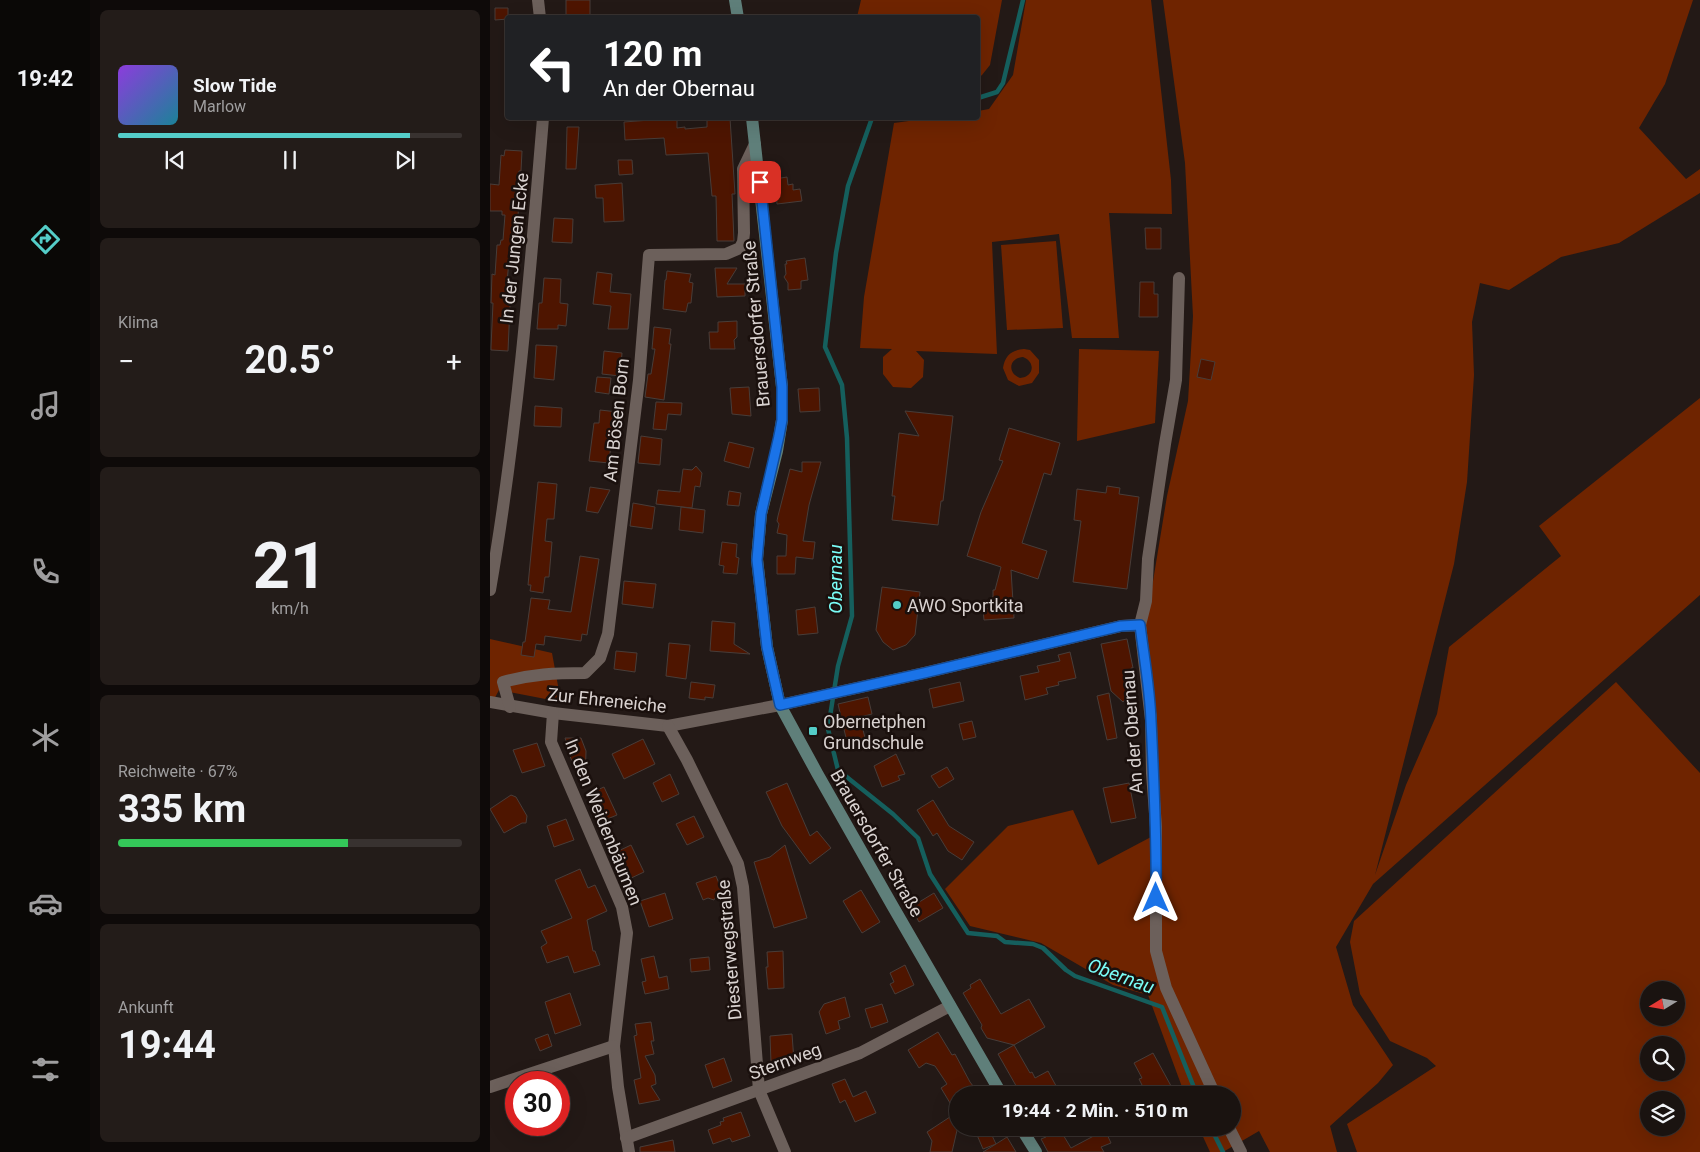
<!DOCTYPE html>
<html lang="de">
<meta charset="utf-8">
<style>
body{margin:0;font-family:Roboto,sans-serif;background:#231c19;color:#f1f3f6;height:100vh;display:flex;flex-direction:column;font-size:19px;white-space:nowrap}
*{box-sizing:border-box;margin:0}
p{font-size:16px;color:#9f9e9f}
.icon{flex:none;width:28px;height:28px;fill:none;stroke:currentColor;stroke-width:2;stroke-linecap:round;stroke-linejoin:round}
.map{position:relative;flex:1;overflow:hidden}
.side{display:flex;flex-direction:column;gap:10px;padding:10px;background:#0e0a09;width:400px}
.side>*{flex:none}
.banner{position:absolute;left:15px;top:15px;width:475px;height:105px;border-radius:5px;box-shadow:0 5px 20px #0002,0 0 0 1px #383230;background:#202124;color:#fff;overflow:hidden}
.needle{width:32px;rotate:259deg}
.fabs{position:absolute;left:1150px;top:981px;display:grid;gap:10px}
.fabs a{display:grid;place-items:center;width:45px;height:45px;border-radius:50%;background:#1a1310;box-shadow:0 5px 20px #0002,0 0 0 1px #383230;font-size:25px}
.speed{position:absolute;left:15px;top:1071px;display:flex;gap:10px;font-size:25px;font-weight:700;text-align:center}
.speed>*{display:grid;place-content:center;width:65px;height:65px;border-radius:50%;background:#1a1310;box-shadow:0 5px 20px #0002,0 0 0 1px #383230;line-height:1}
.speed .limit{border:8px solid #d22;background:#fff;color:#111}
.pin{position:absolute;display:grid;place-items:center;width:42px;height:42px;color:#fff;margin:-21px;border-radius:10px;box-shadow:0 2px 8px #0006}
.me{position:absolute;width:55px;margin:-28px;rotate:0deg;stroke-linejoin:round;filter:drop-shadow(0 0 4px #0008)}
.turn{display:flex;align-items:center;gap:18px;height:105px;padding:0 15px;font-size:22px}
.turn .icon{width:65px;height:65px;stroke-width:2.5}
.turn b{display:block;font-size:35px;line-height:42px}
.big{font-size:38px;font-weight:700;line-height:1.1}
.side .tile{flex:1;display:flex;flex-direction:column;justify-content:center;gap:8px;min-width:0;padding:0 18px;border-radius:8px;background:#231c19}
.side .dial{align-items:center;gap:0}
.dial b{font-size:65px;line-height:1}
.song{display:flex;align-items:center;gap:15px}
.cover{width:60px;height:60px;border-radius:8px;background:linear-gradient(135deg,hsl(270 70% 55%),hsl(190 70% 35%))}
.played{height:5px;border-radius:2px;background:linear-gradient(90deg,#54cdc8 85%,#383230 85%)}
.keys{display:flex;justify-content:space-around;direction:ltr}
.heat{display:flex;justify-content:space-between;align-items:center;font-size:28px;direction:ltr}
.charge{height:8px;border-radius:4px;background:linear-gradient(90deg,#34c759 67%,#383230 0)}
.trip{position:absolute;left:459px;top:1086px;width:292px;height:50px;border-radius:25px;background:#1a1310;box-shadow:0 5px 20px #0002,0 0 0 1px #383230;font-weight:700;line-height:50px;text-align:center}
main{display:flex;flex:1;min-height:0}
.dock{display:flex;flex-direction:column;width:90px;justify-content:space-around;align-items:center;background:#0a0806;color:#9f9e9f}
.dock .icon{width:35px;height:35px}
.dock .on{color:#54cdc8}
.dock b{font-size:22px;color:#f1f3f6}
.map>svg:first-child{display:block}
.green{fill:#6f2400;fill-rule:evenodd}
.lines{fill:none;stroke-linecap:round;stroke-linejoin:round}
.stream{stroke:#155f5d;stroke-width:4.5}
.building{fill:#4e1500;stroke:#483d39}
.street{stroke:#6c605b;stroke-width:12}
.secondary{stroke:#5f7f7a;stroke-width:12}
.route-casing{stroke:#114b97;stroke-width:12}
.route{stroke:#1a73e8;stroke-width:9}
.poi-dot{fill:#54cdc8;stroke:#1a100d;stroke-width:2}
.labels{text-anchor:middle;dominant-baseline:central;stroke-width:5;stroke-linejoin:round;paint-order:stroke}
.street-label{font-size:18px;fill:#d9d2d0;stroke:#1a100d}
.poi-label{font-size:18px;fill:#d9d2d0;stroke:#1a100d;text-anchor:start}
.water-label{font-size:19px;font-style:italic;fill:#7afdf7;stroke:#1a100d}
</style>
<main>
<nav class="dock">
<b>19:42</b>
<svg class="icon on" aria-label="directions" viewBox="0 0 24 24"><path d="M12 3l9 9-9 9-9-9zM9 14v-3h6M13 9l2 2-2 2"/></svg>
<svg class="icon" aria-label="music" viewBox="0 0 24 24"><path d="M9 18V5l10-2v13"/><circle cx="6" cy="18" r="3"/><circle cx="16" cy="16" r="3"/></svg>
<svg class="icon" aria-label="phone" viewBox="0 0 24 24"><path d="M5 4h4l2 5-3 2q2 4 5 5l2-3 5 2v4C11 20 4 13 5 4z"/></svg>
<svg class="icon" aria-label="climate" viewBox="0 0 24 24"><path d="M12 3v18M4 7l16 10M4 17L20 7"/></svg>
<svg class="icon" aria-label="car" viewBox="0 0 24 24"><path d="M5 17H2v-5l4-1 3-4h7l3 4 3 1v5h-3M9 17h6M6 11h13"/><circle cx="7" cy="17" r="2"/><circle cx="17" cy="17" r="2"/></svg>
<svg class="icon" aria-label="filters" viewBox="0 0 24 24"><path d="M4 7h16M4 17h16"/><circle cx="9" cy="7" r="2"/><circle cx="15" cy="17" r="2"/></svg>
</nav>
<section class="side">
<div class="tile">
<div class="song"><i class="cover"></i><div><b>Slow Tide</b><p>Marlow</p></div></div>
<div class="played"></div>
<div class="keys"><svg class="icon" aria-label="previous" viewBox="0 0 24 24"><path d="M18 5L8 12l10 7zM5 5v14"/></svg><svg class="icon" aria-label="pause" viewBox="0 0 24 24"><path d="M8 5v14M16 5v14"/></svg><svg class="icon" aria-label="next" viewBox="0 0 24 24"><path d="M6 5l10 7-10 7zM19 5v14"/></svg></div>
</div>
<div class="tile"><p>Klima</p>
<div class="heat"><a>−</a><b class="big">20.5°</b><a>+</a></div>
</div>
<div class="tile dial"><b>21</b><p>km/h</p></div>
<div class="tile"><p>Reichweite · 67%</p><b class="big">335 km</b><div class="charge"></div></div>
<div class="tile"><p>Ankunft</p><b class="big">19:44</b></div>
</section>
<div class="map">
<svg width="1210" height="1152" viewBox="0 0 1210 1152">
<rect width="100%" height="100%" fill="#231916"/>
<g class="green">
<path d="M371,0H512L500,65L492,75L488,78V18L367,17Z"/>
<path d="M536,0H661L681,180L682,214L619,213L629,338H582L569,234L502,242L507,354L426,351L434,360L433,377L421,388L403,387L393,374V357L402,349L370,348L374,297L404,123L441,118H488V111L499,109L523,75Z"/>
<path d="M673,0H1203L1175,84L1149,128L1196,179L1210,169V193L1129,243L1071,257L1019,290L990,283L982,322L984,375L977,482L964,564L885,875L916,785L947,714L959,647L1071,556L1049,526L1210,398V595L883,884L846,947L863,1005L903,1065L888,1083L840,1126L847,1152H780L769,1131L733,1152H720L709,1128H742V1095H695L658,995L623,985L551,943L480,926L455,889L518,826L583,810L608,865L661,837L655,630L677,496L698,401L703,316L695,163Z"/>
<path d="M566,241L573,328L517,330L511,245Z"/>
<path d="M534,349L540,350L549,360V373L542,383L529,386L518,380L513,368C515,355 522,350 534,349ZM533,357C546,362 544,377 530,378C517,373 519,358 533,357Z"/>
<path d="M589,349L669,351L665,423L587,441Z"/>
<path d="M0,639L62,653L71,702L9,690L0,707Z"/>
<path d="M1126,682L1210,773V1152H867L857,1124L946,1066L937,1058L900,1041L870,994L860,942L864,921ZM1159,990H1186V1018H1159ZM1159,1045H1186V1072H1159ZM1159,1100H1186V1128H1159Z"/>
</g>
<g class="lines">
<g class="stream">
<path d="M488,98L507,92L513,83L533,0"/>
<path d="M386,118H382L358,186L346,253L335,347L352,385L357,438L362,616L348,666L338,729L348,770L403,814L428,838L440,874L478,933L507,936L515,942L543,944L553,948L576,970L585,976L672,1007L707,1095"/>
<path d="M721,1128L733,1152"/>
</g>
</g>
<g class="building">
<path d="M76,0H100V17L76,18Z"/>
<path d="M5,8H18V19L5,20Z"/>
<path d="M174,118H187V128L195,127V129L217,127V119L240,118L245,194H242L244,241H227L226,196H222L218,153L176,155L174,138L135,140L134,122L174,119Z"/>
<path d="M77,127H89L86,169H76Z"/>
<path d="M15,150L32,151L31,171H29V196L26,260H19L17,283H21L18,351L1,350V347L3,303H1L2,274L5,275L7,245H10L11,240H13L15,215H12V211H0V184L9,185L11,155L14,156Z"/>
<path d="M128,160H142L143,174L129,175Z"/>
<path d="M297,177L298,185L303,184V190L310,189L312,201L287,204L285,179Z"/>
<path d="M132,183L134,221L114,222L113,198H106L105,185Z"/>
<path d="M64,218L83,219L82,243L62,242Z"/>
<path d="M655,228H671V249H656Z"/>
<path d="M315,258L318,280L311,281V289L298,290V283L294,277L296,274L295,264H297L296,261Z"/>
<path d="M225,268H247L237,284H255V296L227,297Z"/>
<path d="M177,271L201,274L199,282L203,283L201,303H198L196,312L173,309L175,280H176Z"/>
<path d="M107,272L122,274L120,292L141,294L138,329H118L121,306L103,304Z"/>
<path d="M54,278L71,279L70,303L78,304L76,326L68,325V329H47L49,303H52Z"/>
<path d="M650,282H664V294H668V317H649Z"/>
<path d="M247,321V337L244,340L245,349H220L219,332H228V322Z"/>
<path d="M164,327L181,329L179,344H181L174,400L155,397L158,374H161L165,349H162Z"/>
<path d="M46,345L67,346L64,380L44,378Z"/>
<path d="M114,351L132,353L130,376L112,374Z"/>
<path d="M711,359L725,362L721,380L707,377Z"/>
<path d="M107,377L121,378L119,394L105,392Z"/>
<path d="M259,387L261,416L242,414L240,388Z"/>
<path d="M329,388L330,411L310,412L308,389Z"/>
<path d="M166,402L192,403L191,415L178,414L176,430L163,429Z"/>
<path d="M45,406L72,408L71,427L44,426Z"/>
<path d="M110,410L128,412L125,435L122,434L119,463L99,461L104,423H109Z"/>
<path d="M415,411L463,416L453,501H451L448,525L402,520L405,496H402L409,433L429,436Z"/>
<path d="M519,428L570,443L561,475L554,473L532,543L557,551L548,579L521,570L524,618L494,620L493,609L500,608L503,596V590H505L511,567L477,556L491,512L513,461L509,460Z"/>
<path d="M151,436L172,439L170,465L148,463Z"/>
<path d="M239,442L264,448L259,468L234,461Z"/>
<path d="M312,462H331L319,505L313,541L325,542L323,559L306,557L305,574H287V556H296L297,535L287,533L289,524L287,521L288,516L300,469L312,472Z"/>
<path d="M206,466L212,473L210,487L205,486L202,508L166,504L168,490L190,492L193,469L202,470Z"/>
<path d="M48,482L67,484L64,519H57L55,541L62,542L59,577H55L53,593L40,591L41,585H38Z"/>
<path d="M617,486L630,488L629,494L649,497L637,589L583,582L591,521L584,520L587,489L616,493Z"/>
<path d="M100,487L120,490L108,513L96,511Z"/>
<path d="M239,491L251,493L249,506L237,505Z"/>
<path d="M143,503L165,507L162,529L140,526Z"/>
<path d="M191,507L215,510L213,533L189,530Z"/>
<path d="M232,542L247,544L246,557L249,558L247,574L233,573L234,566L229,565Z"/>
<path d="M90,556L109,559L97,635L92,634L91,641L55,636L54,645L46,644L44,657L31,655L33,642H35L41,598L60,600L58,609L81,612Z"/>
<path d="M134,581L166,584L163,608L132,604Z"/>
<path d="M392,587L430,592L425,635L416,645L403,650L393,642L386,630Z"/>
<path d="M325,607L328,633L308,635L306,610Z"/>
<path d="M222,621L245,623L244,644L260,654L220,651Z"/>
<path d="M637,639L643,668H641L645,688L633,702L621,691L611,644Z"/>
<path d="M179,643L200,645L196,679L176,676Z"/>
<path d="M126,651L147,653L145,672L124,669Z"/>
<path d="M580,652L586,678L568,682L569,685L556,688L558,694L535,700L530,676L549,672L547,666L570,661L568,655Z"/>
<path d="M201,682L225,685L223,698L215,697V700L199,698Z"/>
<path d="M470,682L474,701L443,708L439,689Z"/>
<path d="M619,693L627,738L617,740L607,696Z"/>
<path d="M378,697L382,714L370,717L375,738L357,742L348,704Z"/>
<path d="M482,721L486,737L473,740L469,724Z"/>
<path d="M75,738H91L96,751L95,788L86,766H84L77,749L79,748Z"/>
<path d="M153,739L165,764L134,779L122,754Z"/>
<path d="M47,743L55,766L32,773L23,750Z"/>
<path d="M406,754L415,774L408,776L410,780L392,787L384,766Z"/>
<path d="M457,767L464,779L449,788L441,776Z"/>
<path d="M180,774L189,794L172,802L163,783Z"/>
<path d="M297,783L320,836L327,831L341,848L320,864L292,826L276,792Z"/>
<path d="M639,783L646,818L621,823L613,788Z"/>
<path d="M114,787L127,815L110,822L98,794Z"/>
<path d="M21,795L26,797L37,816L36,823H32L14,833L0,809Z"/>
<path d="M443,800L459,826L484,842L472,860L458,851L447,833L443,836L427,810Z"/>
<path d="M204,816L214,837L197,845L186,824Z"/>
<path d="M76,819L84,840L64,847L57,826Z"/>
<path d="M141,845L154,872L137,880L124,853Z"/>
<path d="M295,845L317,918L284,928L264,862L280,857Z"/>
<path d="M90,869L98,888L105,885L117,911L97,920L103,951H105L110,965L84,973L78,956L57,963L51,947L57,943L51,931L82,918L65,880Z"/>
<path d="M226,876L233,893L227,895L224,900L218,898L213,900L206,883Z"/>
<path d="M371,890L390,922L372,933L353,901Z"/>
<path d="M175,893L183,919L159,927L150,901Z"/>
<path d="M444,893L453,908L429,922L421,907Z"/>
<path d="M293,951L294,988L278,989L276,967H278L277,952Z"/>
<path d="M164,956L169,978L177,976L179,989L155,994L152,982L156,981L151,959Z"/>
<path d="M219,957L220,970L201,972L200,959Z"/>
<path d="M415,965L424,985L405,994L400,984L404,982L400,973Z"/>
<path d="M490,979L511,1014L539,999L555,1027L524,1045L497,1038L491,1028L492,1025L473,993L481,988L480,985Z"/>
<path d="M80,993L91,1025L65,1034L55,1002Z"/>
<path d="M355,997L360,1017L348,1021L350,1029L336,1034L329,1012L334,1004Z"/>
<path d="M392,1004L398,1022L381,1028L375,1009Z"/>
<path d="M161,1022L164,1041H161L164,1054L155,1056L165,1075L166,1084L161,1086L170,1100L149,1104L144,1080L151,1078L144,1036L147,1035L145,1024Z"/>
<path d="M448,1032L462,1055L465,1054L480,1082L490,1095H468V1126L462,1152H440L442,1141L437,1132L466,1113L451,1088L457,1084L445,1066L436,1063L429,1068L418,1050Z"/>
<path d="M58,1034L62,1046L50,1051L45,1039Z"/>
<path d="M302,1034L304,1061L281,1063L280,1036Z"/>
<path d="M524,1045L540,1073L542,1072L545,1078L558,1071L571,1095H554L551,1089L541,1095H533L530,1090L529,1091L508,1054Z"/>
<path d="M663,1053L686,1095H657L649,1079L652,1078L644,1063Z"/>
<path d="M234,1058L242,1081L223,1088L215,1065Z"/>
<path d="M355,1079L363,1097L376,1091L386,1113L365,1122L355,1100L350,1103L342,1084Z"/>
<path d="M251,1112L260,1136L242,1142L240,1138L223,1144L218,1130L231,1125L230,1122L234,1121L233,1118Z"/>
<path d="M551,1128H569L581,1148L615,1130L621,1143L611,1147L614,1152H558L551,1139L556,1137Z"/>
<path d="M499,1129L506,1144L493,1149L487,1135Z"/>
<path d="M517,1137L526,1152H493L506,1144Z"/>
<path d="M183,1140L185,1152H150V1147Z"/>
</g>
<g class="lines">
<g class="street">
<path d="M48,0L50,18"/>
<path d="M689,278L686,380L675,444L658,559L656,601L650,625L661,720L662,773L666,827V951L676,988L725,1095"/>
<path d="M0,590C27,434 40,275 53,118"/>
<path d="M0,702L63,713L178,726L290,705L434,673L631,626L650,625"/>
<path d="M20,707L13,682C42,674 65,673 95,673L110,658L118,634L149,380L159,255L236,254L250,248L253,242L254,233L253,169L265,144"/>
<path d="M63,713L61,742L132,907L137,933L124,1046L128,1087L139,1152"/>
<path d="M178,726L197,760L248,864L253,887L269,1090L295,1152"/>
<path d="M0,1087L124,1046"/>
<path d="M739,1128L751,1152"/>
<path d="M136,1138L370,1053L460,1006"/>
</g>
<g class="secondary">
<path d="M245,0L248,18"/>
<path d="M262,118L292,387V420L287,451L271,514L267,559L277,647L290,705L327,773L402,905L512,1095"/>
<path d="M531,1128L546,1152"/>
</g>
</g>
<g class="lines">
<defs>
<path id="route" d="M270,182L292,387V420L289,436L271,514L267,560L277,647L290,705L434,673L631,626L650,625C654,657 660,689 661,721C664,780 667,839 666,898"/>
</defs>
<use href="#route" class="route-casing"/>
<use href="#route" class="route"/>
</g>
<g class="poi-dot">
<circle cx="407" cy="605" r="5"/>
<rect x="318" y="726" width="10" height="10" rx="2.5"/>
</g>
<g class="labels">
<g class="street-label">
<text transform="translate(24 248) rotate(-84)">In der Jungen Ecke</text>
<text transform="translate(266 324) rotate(-95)">Brauersdorfer Straße</text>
<text transform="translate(126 420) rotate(-84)">Am Bösen Born</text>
<text transform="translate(117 700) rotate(6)">Zur Ehreneiche</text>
<text transform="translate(642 732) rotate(-94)">An der Obernau</text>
<text transform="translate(114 822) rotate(68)">In den Weidenbäumen</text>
<text transform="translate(387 843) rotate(60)">Brauersdorfer Straße</text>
<text transform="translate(239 950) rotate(-95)">Diesterwegstraße</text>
<text transform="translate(295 1061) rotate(-20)">Sternweg</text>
</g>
<g class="poi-label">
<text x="417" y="605">AWO Sportkita</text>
<text x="333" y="721">Obernetphen<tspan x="333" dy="21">Grundschule</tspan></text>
</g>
<g class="water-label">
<text transform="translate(345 579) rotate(-90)">Obernau</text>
<text transform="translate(631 976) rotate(20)">Obernau</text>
</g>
</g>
</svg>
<div class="fabs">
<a><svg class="needle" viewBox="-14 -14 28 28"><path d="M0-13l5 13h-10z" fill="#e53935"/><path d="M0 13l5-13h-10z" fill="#9f9e9f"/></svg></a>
<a><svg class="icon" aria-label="search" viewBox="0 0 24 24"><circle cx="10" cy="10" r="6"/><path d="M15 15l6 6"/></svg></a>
<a><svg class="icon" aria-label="layers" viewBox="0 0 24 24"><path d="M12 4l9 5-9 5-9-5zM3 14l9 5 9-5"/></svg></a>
</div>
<div class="speed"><div class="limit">30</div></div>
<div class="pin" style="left:270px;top:182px;background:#d93025"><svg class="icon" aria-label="arrive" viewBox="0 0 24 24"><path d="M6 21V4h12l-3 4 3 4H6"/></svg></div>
<svg class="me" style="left:666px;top:898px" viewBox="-20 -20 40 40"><path d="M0-17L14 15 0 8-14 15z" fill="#1a73e8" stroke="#fff" stroke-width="4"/></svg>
<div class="trip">19:44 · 2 Min. · 510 m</div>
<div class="banner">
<div class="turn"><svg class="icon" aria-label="left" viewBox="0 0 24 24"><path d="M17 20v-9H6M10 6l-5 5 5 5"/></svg><div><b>120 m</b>An der Obernau</div></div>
</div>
</div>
</main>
